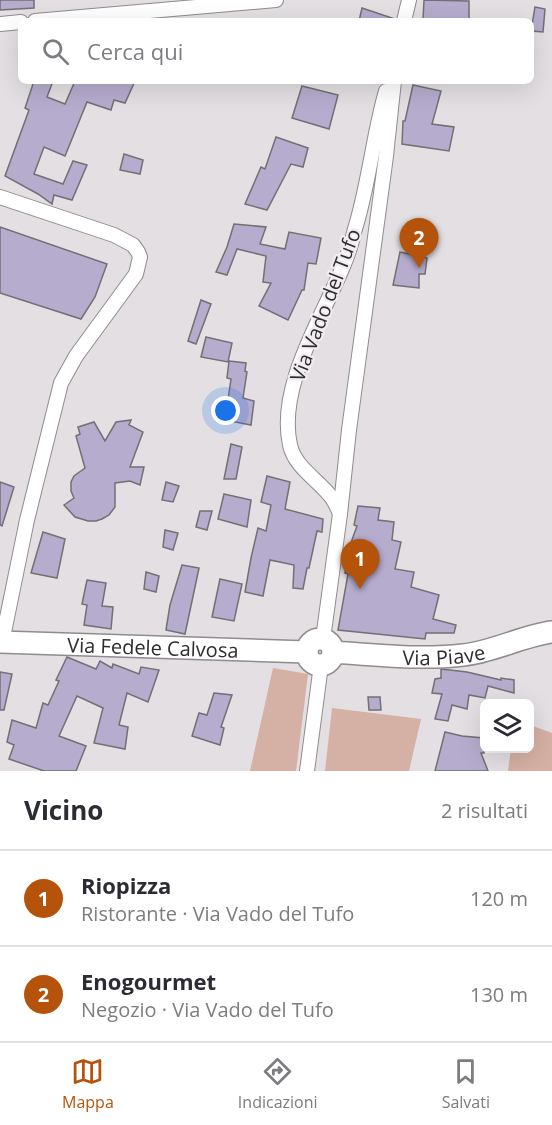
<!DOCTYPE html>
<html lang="it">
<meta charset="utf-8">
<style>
body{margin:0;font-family:"Open Sans",sans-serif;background:#f7f7f7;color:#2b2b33}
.controls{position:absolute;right:18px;bottom:18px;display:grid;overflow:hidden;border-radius:9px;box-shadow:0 6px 24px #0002}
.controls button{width:54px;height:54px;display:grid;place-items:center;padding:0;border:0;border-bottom:2px solid #e1e1e2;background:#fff;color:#2b2b33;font:30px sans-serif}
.you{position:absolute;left:226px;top:411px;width:21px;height:21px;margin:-15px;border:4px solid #fff;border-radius:50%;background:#1a73e8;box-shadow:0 0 0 9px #1a73e833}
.badge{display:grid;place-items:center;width:39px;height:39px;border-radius:50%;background:#b45309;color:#fff;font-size:20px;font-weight:700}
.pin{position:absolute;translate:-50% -50px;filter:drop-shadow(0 2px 3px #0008)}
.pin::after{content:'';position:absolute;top:32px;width:21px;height:18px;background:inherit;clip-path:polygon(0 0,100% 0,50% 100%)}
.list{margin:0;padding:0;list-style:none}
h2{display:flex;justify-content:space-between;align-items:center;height:78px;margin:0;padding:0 24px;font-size:26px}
h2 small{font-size:20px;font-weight:400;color:#7c7c81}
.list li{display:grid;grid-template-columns:39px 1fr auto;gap:18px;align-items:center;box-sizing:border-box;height:96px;padding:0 24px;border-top:2px solid #e1e1e2}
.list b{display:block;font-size:22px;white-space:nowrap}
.list p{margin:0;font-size:20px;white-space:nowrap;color:#7c7c81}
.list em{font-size:20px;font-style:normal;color:#7c7c81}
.icon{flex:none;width:33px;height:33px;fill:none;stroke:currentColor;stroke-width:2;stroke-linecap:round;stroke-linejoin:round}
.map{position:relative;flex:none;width:552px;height:771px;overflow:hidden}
.search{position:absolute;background:#fff;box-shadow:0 6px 24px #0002;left:18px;right:18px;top:18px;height:66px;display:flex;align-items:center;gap:15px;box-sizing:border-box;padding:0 21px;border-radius:9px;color:#7c7c81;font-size:22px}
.sheet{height:270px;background:#fff}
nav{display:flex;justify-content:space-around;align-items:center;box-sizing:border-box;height:84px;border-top:2px solid #e1e1e2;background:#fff;font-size:16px;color:#7c7c81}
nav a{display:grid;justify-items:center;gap:3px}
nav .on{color:#b45309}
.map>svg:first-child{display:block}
.green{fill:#d5b0a4}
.building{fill:#b6acce;stroke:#717074;stroke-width:1.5}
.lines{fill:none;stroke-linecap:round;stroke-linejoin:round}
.minor-casing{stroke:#8f8b8e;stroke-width:16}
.primary-casing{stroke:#8f8b8e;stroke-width:24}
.minor{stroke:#fff;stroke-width:14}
.primary{stroke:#fff;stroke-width:21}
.labels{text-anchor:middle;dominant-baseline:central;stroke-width:4.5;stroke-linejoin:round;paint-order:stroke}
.street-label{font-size:20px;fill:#2e2c2e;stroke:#f1ecf0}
</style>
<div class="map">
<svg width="552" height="771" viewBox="0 0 552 771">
<rect width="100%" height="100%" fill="#e3dfe3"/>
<g class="green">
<polygon points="273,668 308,674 296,771 250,771"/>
<polygon points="332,708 421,719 409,771 325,771"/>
<polygon points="530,725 552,733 552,771 508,771 511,749 530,748"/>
</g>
<g class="building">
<polygon points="0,0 34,0 34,8 0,10"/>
<polygon points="424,0 469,1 469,21 423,19"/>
<polygon points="535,7 545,9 543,32 531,31"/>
<polygon points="362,8 395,19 395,21 359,21"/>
<polygon points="34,81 53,81 47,97 65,104 75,81 135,81 125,103 114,100 111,110 87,102 65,156 44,147 34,174 63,184 73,161 87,165 72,200 54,195 52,204 38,194 5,176 29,110 25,108"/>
<polygon points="413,85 441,91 432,124 454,127 449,151 402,144 403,121 405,121"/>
<polygon points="302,86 338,95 329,129 292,118"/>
<polygon points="276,137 308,148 303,167 291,164 267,210 245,204 261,167 265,169"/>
<polygon points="124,154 143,160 140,174 120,170"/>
<polygon points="234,224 266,227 260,244 285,249 289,232 321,238 316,264 308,263 304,290 302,290 288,320 259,306 271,283 263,282 266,256 237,249 227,275 216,272 227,247"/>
<polygon points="0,227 107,264 95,297 81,319 0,293"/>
<polygon points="400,252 427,258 425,274 419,274 419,288 393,285"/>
<polygon points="201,300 211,304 196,344 188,341"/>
<polygon points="206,337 232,343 228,362 201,357"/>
<polygon points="229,361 246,363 245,371 247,372 243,398 254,401 251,425 225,420 231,379 227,378"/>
<polygon points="131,420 129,425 143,432 130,467 144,467 140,485 130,481 115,483 115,507 109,515 102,519 96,521 88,521 75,517 64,505 74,498 71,491 71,482 74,476 85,468 76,436 80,434 78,427 94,422 105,441 116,422"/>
<polygon points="231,444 242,447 236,479 224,479"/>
<polygon points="267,476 290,482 285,509 323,519 322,532 317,531 309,568 307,568 303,589 293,588 294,565 270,560 263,596 245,592 251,558 258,528 266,531 271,505 261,502"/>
<polygon points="0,482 14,487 2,526 0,525"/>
<polygon points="166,482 179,486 173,502 162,500"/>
<polygon points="224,494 251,500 247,527 218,519"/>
<polygon points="358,506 380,508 378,520 394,522 392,540 401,542 395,569 414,572 411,587 439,595 433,619 456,625 454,633 426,633 425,639 338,630 348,574 345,573 348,551 357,526 354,525"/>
<polygon points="200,511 212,511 207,530 196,527"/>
<polygon points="165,530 178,533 173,550 163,547"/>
<polygon points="43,532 65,539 57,578 31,573"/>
<polygon points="182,565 199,568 185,634 166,630 170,605"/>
<polygon points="146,572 159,576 156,592 144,589"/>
<polygon points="220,579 242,584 234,621 212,617"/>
<polygon points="87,580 106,583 102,606 113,607 111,629 84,625 87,605 82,604"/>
<polygon points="67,657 96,669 100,661 112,668 113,664 139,674 141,667 159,670 148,702 127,693 119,725 128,727 125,749 94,743 103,708 77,696 59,736 86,746 76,771 44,771 9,759 14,745 7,742 12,720 36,728 43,703 48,705 59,681 56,680"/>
<polygon points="441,669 467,672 501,680 501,678 514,680 514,693 488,686 485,698 469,695 467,709 452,705 448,721 435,719 442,694 432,693 435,679 441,678"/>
<polygon points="0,672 12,674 4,710 0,710"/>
<polygon points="214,693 232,695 221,727 224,728 220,745 192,736 199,713 207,715"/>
<polygon points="368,697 380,697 381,710 369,710"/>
<polygon points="445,732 462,736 484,738 484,753 481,753 488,771 435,771"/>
</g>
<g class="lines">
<defs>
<g id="minor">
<polyline points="35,21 276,0"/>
<polyline points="404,21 409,0"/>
<polyline points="0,24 21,22"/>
<polyline points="0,197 114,235 133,245 138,252 140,257 136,274 76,356 61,383 27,520 2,642"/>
<path d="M340,514c-2,-6 -5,-11 -8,-16 -13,-18 -37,-30 -42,-53 -13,-59 33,-128 54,-181 5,-11 8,-23 11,-35 14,-45 18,-93 31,-138"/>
<polyline points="323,639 340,514 349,430 386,156 394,81"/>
<polyline points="307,771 321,665"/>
</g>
<g id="primary">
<circle cx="320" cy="652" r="13"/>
<path id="s1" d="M0,642l307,10"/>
<path id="s2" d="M333,652c43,3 87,8 130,3 30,-3 59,-19 89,-23"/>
</g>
</defs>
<use href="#minor" class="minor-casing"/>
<use href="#primary" class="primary-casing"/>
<use href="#minor" class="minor"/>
<use href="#primary" class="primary"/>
</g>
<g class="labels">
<g class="street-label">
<text transform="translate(325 305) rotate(-69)">Via Vado del Tufo</text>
<text stroke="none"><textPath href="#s1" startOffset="153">Via Fedele Calvosa</textPath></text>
<text stroke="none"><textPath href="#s2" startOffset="111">Via Piave</textPath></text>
</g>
</g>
</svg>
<div class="controls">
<button><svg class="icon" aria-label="layers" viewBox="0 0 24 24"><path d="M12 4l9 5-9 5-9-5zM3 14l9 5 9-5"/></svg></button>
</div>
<div class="you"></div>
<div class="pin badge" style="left:360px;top:589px">1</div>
<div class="pin badge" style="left:419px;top:268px">2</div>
<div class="search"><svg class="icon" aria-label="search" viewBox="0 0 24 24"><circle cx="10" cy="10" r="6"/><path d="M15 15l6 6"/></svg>Cerca qui</div>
</div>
<section class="sheet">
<h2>Vicino<small>2 risultati</small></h2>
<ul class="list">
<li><span class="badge">1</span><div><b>Riopizza</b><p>Ristorante · Via Vado del Tufo</p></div><em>120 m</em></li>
<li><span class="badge">2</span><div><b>Enogourmet</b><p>Negozio · Via Vado del Tufo</p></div><em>130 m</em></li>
</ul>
</section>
<nav>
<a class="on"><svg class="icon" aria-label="map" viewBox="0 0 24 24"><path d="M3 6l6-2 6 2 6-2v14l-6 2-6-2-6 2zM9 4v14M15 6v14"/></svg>Mappa</a>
<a><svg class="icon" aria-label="directions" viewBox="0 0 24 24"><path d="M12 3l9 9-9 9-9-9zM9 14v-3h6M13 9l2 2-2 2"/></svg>Indicazioni</a>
<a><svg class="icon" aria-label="saved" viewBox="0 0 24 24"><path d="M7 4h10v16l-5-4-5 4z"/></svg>Salvati</a>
</nav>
